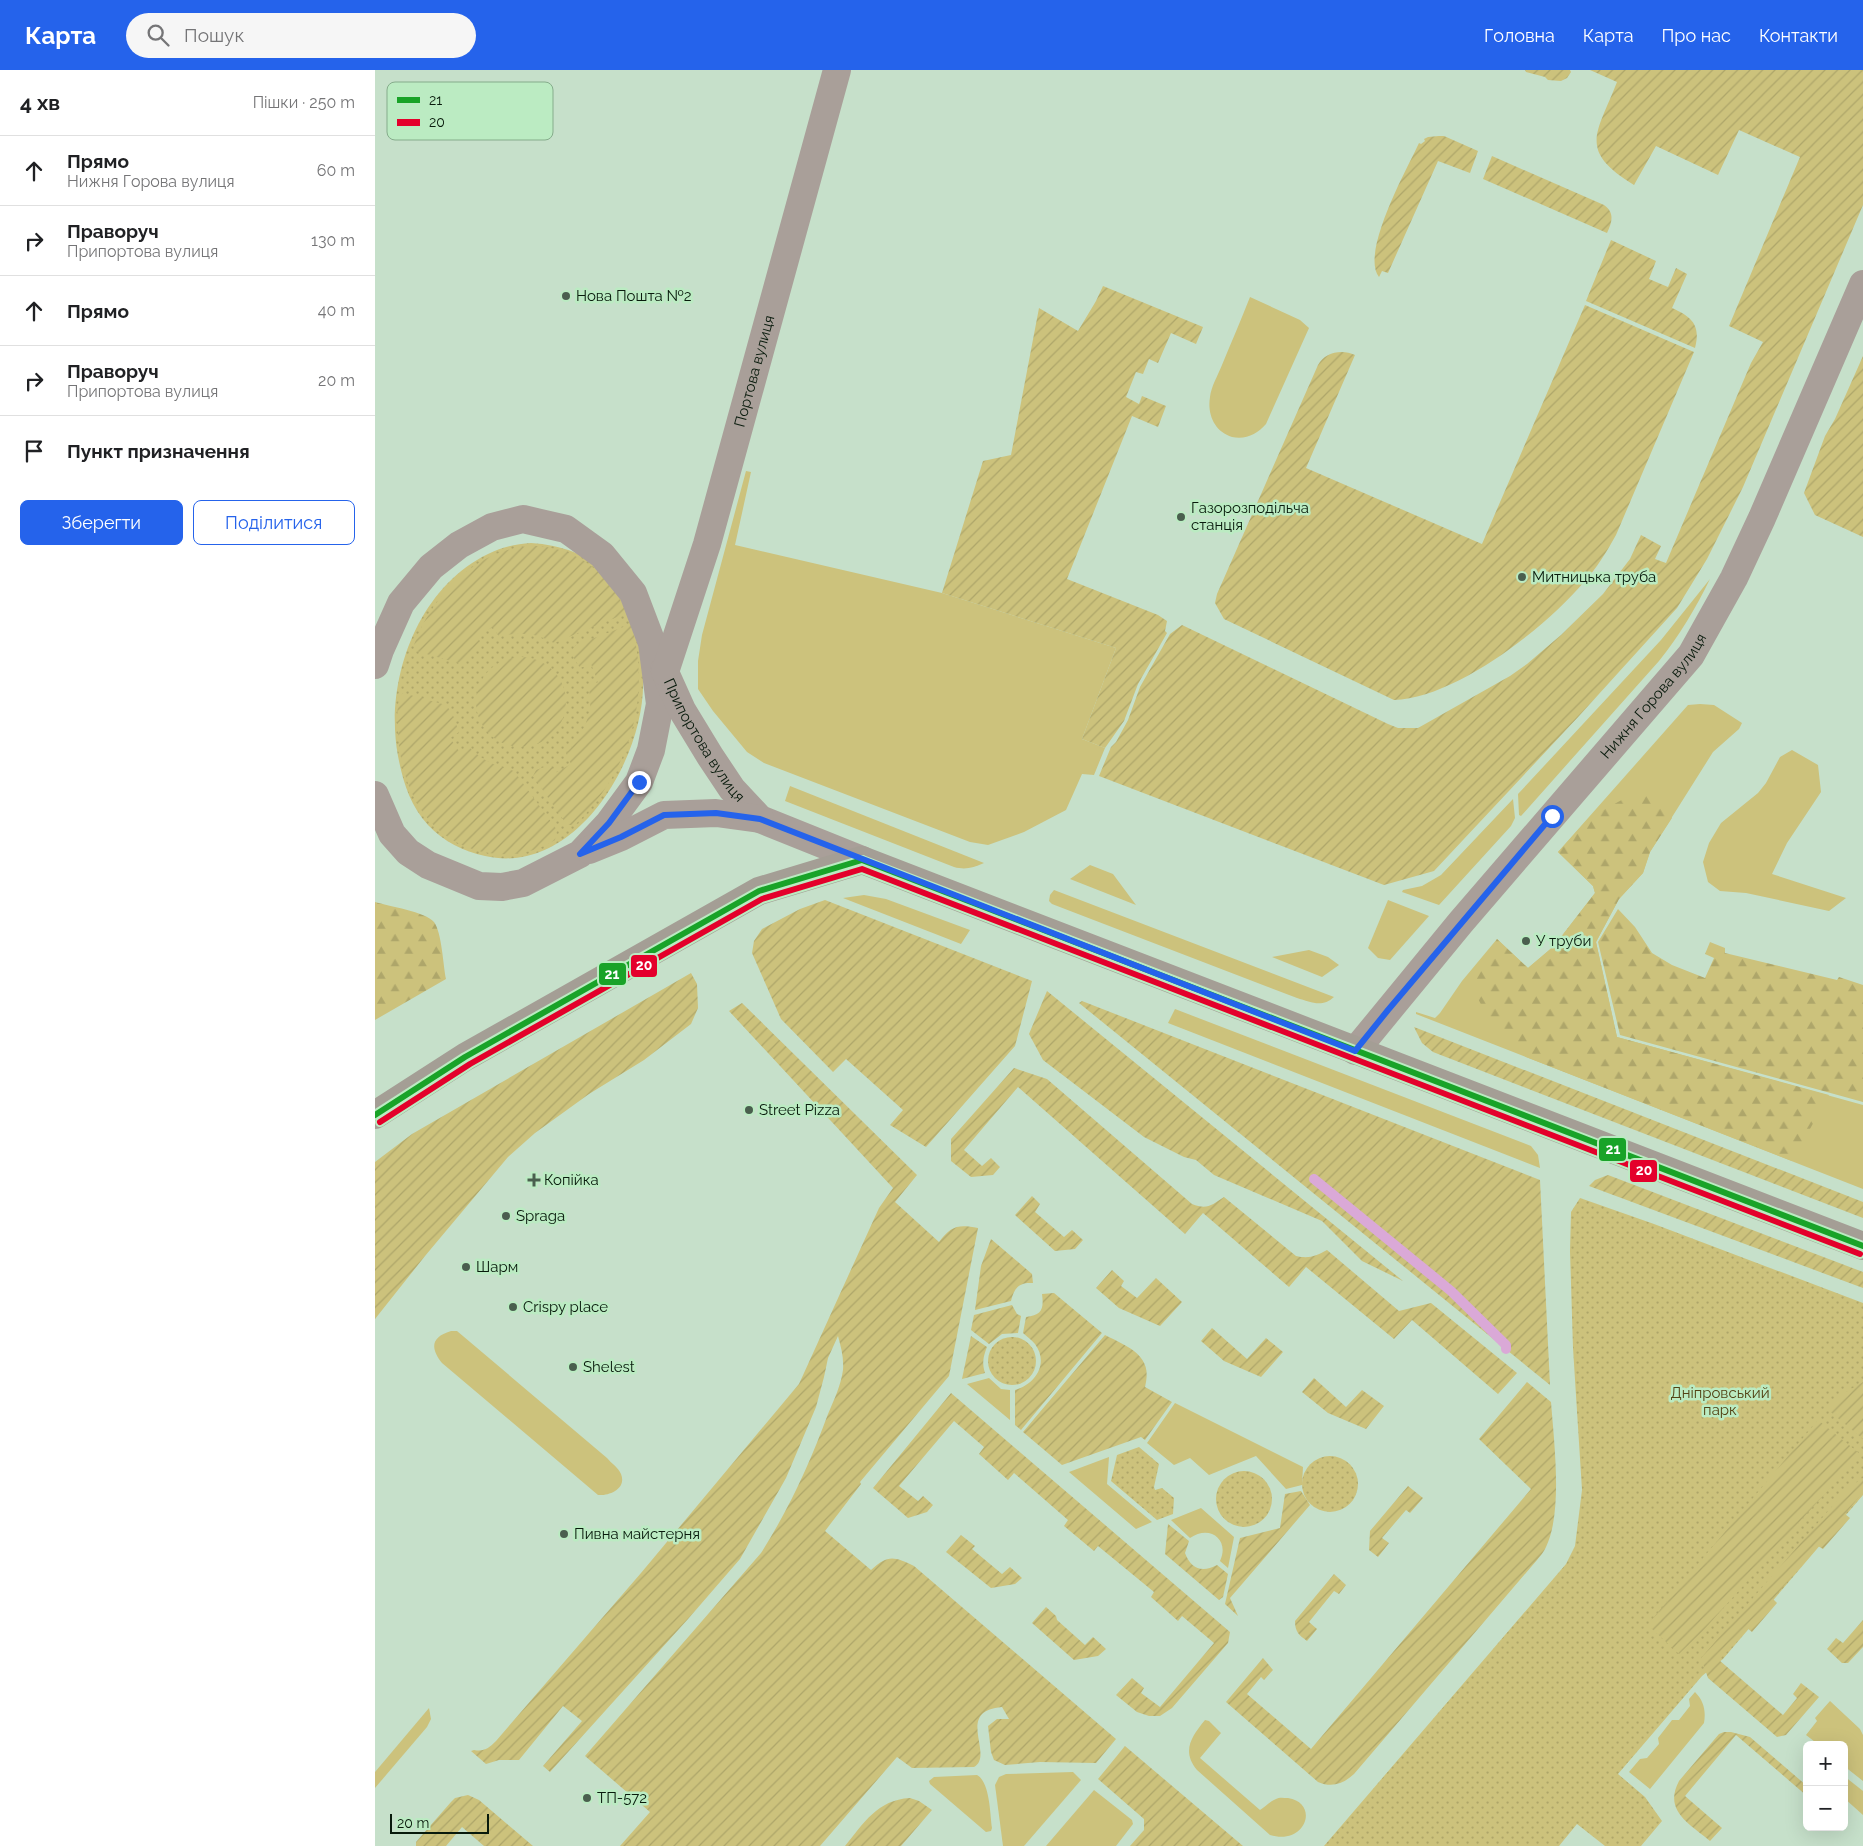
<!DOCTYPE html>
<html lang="uk">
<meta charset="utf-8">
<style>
body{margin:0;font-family:Raleway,sans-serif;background:#f6f6f6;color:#202124}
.controls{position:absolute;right:15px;bottom:15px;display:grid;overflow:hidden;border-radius:8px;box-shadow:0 5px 20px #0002}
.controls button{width:45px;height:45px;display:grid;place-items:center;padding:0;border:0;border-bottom:1px solid #e0e0e0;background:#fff;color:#202124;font:25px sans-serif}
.scale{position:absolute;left:15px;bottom:12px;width:99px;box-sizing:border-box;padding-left:5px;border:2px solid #081a0c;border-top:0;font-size:14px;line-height:18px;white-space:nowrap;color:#081a0c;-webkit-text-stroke:4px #bbebc2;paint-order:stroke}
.stop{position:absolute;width:15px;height:15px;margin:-11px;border:4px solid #2563eb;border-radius:50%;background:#fff}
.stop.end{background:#2563eb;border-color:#fff;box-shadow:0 1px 5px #0008}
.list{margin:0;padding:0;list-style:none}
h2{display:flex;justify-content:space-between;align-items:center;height:65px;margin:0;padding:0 20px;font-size:21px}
h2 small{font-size:16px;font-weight:400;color:#757577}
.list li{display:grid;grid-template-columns:32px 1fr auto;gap:15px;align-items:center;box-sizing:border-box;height:70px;padding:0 20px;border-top:1px solid #e0e0e0}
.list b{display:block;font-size:19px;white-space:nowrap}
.list p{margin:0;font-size:16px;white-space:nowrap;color:#757577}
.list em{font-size:16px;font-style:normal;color:#757577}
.actions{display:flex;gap:10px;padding:15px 20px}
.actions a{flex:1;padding:11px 0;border:1px solid #2563eb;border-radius:8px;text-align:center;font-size:18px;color:#2563eb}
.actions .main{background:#2563eb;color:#fff}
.icon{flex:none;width:28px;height:28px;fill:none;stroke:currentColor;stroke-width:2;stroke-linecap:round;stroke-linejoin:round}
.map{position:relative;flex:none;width:1488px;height:1776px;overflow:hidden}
header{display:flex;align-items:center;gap:30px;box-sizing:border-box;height:70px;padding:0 25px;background:#2563eb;color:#fff}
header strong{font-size:24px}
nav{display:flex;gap:28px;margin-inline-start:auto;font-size:18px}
.search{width:350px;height:45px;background:#f6f6f6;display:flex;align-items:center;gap:12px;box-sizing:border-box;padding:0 18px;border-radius:28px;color:#757577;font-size:19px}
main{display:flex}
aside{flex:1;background:#fff}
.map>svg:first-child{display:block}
.grass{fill:#ccc27c}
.forest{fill:url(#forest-firs)}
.park{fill:url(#park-dots)}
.garden{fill:url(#garden-furrows)}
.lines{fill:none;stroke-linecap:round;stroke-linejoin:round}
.stream{stroke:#daa9d7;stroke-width:10}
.minor{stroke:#a99f99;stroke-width:28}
.tertiary{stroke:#a99f99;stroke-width:28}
.secondary{stroke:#a49e95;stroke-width:28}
.bus-1-casing{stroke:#bbebc2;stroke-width:10}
.bus-2-casing{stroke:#bbebc2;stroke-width:10}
.bus-1{stroke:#19a328;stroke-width:6}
.bus-2{stroke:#e4002b;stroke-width:6}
.route{stroke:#2563eb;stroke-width:6}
.poi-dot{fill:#4a5f4e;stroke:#bbebc2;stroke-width:2}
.labels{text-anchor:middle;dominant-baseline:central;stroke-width:5;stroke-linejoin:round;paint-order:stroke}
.poi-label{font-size:15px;fill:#081a0c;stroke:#bbebc2;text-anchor:start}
.street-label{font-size:15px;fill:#081a0c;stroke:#bbebc2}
.park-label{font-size:15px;fill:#534214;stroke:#bbebc2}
.key{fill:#bbebc2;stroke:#85ac8b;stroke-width:1}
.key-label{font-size:14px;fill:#081a0c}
.line-badge{stroke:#bbebc2;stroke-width:2}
.badge-label{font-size:14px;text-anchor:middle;font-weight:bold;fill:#fff}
</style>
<header>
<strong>Карта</strong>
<div class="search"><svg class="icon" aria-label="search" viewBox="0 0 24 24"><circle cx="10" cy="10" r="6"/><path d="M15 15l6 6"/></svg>Пошук</div>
<nav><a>Головна</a><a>Карта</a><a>Про нас</a><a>Контакти</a></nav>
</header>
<main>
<aside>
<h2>4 хв<small>Пішки · 250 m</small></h2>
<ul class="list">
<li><svg class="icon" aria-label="ahead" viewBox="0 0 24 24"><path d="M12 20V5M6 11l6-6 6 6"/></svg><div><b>Прямо</b><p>Нижня Горова вулиця</p></div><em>60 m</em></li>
<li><svg class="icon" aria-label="right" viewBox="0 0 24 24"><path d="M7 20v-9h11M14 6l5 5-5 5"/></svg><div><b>Праворуч</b><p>Припортова вулиця</p></div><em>130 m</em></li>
<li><svg class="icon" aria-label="ahead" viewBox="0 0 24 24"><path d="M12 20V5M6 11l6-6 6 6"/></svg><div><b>Прямо</b></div><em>40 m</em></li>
<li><svg class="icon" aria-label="right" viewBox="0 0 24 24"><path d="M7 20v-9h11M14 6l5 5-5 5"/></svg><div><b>Праворуч</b><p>Припортова вулиця</p></div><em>20 m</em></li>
<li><svg class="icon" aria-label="arrive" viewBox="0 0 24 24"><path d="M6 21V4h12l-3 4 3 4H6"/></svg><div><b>Пункт призначення</b></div></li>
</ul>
<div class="actions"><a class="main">Зберегти</a><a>Поділитися</a></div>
</aside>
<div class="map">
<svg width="1488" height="1776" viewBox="0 0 1488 1776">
<defs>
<pattern id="forest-firs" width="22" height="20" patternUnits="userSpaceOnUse" patternTransform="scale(1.25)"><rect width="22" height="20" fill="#ccc27c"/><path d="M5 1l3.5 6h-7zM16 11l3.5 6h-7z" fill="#aea66a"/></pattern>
<pattern id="park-dots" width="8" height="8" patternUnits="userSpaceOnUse" patternTransform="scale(1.25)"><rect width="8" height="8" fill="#ccc27c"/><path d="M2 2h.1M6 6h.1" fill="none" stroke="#aea66a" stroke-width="1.8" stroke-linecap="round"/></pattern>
<pattern id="garden-furrows" width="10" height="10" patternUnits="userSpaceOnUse" patternTransform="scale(1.25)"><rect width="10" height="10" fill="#ccc27c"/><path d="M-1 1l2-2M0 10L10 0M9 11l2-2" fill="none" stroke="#aea66a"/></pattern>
</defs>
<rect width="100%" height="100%" fill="#c6e0ca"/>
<g class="grass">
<path d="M875,227l50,23 9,8 -43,96c-9,10 -20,16 -34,13 -17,-5 -25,-22 -22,-40 1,-10 8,-22 12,-32 9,-22 19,-45 28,-68z"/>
<polygon points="371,401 376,402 360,475 567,523 741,578 707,669 730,678 719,705 707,704 691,740 649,762 613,775 595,772 389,693 372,682 338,641 323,619 323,591 327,565"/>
<path d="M1335,509c-14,29 -31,57 -51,82l-138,155 -2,-1 -1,-21 143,-154z"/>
<polygon points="1325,634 1339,635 1367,653 1364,659 1338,682 1275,782 1268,803 1244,829 1221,872 1242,967 1488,1035 1488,1119 1041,944 1041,942 1060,948 1065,943 1087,911 1122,869 1153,898 1179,876 1220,823 1218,816 1183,782 1313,635"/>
<polygon points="1417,680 1443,695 1446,722 1412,773 1397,804 1471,828 1454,841 1371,823 1345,821 1333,812 1328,792 1334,773 1346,753 1383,723 1391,713 1405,687"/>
<path d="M415,716l194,77c-11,5 -19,7 -30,4l-169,-66z"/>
<polygon points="1138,729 1140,748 1136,756 1064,835 1027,822 1028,820 1047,816 1066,805"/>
<polygon points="715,795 738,804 761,835 695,809"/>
<path d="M679,820l280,107c-12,11 -23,5 -37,1l-245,-94 -3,-3 1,-6z"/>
<polygon points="489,825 511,829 595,860 586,874 468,828"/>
<polygon points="1013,830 1054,846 1015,890 1003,888 993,878"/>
<polygon points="934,880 953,887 964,895 947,907 897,887"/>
<polygon points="800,939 1156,1076 1163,1085 1165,1098 793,953"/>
<path d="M76,1261h6l150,127c4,5 11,9 14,16 6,15 -12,22 -23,21l-156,-132c-12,-15 -11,-26 9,-32z"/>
<polygon points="614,1308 626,1319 635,1320 635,1350 592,1314"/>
<polygon points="800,1333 928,1397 927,1415 911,1419 881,1386 834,1405 815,1388 799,1395 772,1373"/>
<polygon points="734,1387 732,1414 777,1452 761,1459 694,1402"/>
<path d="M826,1438l33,29 -6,31 -8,-7c10,-21 -10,-37 -30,-23l-19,-18z"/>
<path d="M1320,1622c9,9 11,19 9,31l-54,66 -21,-17 11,-13 7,-1 12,-14 -1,-6 14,-18h7l11,-14 -1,-7z"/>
<polygon points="1455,1631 1485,1659 1488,1665 1488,1711 1469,1696 1469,1675 1444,1675 1431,1665 1442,1651 1440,1648"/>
<polygon points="54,1638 56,1649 52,1657 0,1718 0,1702"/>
<path d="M830,1650l4,1 12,12 -21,25 60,52c5,-3 10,-9 16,-11 3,-2 8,-1 12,-1 32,5 18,48 -18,37l-73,-65c-16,-19 -5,-34 8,-50z"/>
<polygon points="698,1702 706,1710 649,1776 628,1776 620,1715 624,1707 631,1704"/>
<path d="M602,1705c13,7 13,39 15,53l-1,3 -5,1 -56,-48 -1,-3 5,-4z"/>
<polygon points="1469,1706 1488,1721 1488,1745 1469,1728"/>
<polygon points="719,1720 757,1750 758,1754 741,1776 671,1776"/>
</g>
<g class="forest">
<polygon points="1274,721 1287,726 1297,748 1275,782 1268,803 1244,829 1221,872 1242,967 1454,1025 1417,1091 1151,987 1126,968 1113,948 1097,917 1122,869 1153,898 1179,876 1220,823 1218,816 1183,782 1214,748 1252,727"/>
<path d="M0,832c13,4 51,10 59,20 8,11 9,43 12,57l-71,41z"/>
<polygon points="1243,839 1260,857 1277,883 1297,895 1330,908 1339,888 1330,884 1335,872 1350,878 1350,883 1462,910 1464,907 1488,915 1488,1032 1245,965 1223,872"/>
</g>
<g class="park">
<path d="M156,473c30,2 59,11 79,35 6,7 10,19 14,28 4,9 10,19 13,28 4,11 6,33 6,45 3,77 -66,198 -158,177 -22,-5 -41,-14 -57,-31 -18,-20 -25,-43 -30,-69 -14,-74 19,-168 90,-202 14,-7 28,-10 43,-11z"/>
<polygon points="1205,1128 1279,1154 1488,1233 1488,1425 1348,1589 1327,1606 1243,1704 1270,1727 1287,1751 1266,1776 1230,1776 1202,1754 1184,1776 949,1776 1191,1494 1200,1476 1207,1420 1198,1278 1195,1181 1196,1142"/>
<circle cx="637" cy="1291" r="24"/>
<polygon points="764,1377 784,1394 779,1417 780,1420 787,1418 799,1428 798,1444 782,1450 736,1411 742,1385"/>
<circle cx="955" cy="1414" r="28"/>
<circle cx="869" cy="1429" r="28"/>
</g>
<g class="garden">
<polygon points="1150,0 1195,0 1196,2 1192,8 1186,11 1173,10 1170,7 1151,2"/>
<path d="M1215,0h273v135l-120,282 -36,72 -30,49 -98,108 -145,155 -50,14 -285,-109 12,-29 5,-5 12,-22 12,-33 30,-53 12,-9 206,99 10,4h20l92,-52 17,-12 34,-29 42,-41 27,-35 11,-24 20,11 -6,13 11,4 85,-200 12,-21 -34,-16 71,-169 -61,-27 -21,45 -62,-29 -22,39c-57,-35 -37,-51 -17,-103z"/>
<path d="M1064,66h5l34,15 -8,22 -32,-12 -50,112 -6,-2 -3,6c-19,-24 28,-108 40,-134l2,1 4,-3 -1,-2 4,-2z"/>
<path d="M1117,86l112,49c11,8 8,17 3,28l-124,-54z"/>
<path d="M1236,170l45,21 -7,18 19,8 8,-19 11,6 -15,34c20,9 29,17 23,40l-109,-47z"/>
<polygon points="728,216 828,257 821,274 796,263 783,293 774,289 768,304 761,302 751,327 764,334 767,326 791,336 783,357 757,346 692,509 783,545 792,551 790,561 792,563 763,614 749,651 730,678 707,669 741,578 567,523 608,391 636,385 664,238 703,261 721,231"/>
<path d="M1210,235l109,47 -78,183c-9,16 -19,33 -32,47 -39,46 -128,116 -190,118l-170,-81 -9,-16 2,-9 101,-229c7,-13 24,-16 37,-10l-49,113 176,76z"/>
<polygon points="1488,286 1488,467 1440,445 1429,423 1450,366 1460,349"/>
<path d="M162,476c43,3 73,29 90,67l-73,30c-17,-10 -35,-12 -55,-6l-6,-10 -16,9 5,9 -15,14 -9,4 -42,-12 -2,-6c18,-51 67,-100 123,-99z"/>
<path d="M256,554c21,72 -1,146 -54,199l-3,2h-7l-34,-49 3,-6 14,-5 5,8 16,-9 -5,-11c16,-16 30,-43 22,-66l10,-5 -7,-18 -11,4 -8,-13v-5l4,-5z"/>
<circle cx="146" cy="632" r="45"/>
<path d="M28,623l43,12 6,8 7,19 -9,6 11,16 9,-6c13,13 26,18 44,23l43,59 -2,10c-19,12 -43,17 -66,13 -62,-10 -89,-65 -91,-123 0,-12 -3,-27 5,-37z"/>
<polygon points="450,830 657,911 640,976 551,1077 515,1055 528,1040 471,989 458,1002 406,949 377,883 379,871 387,859 425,839"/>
<polygon points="316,903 322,914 323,938 316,954 269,990 214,1024 160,1063 133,1087 50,1186 0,1249 0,1092 37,1064"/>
<polygon points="672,921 1028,1211 987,1191 947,1151 839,1105 821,1090 809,1087 769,1067 668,990 654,964"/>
<polygon points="707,931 1165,1110 1175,1315 704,933"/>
<path d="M367,933l175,172 -22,27 44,40c12,-16 19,-18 39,-14l-29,148 -89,106 1,2 -36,47 46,39c17,-15 22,-14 43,-4l202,173 -20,24 -56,-1 -35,3 -11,-5 -3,-8 -3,-26 9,-7h12l-7,-12c-48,4 -7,48 -28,60l-62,1 -15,-11 -77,89h-200l30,-34 -65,-56 176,-203c28,-44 49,-90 67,-139 6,-14 13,-29 15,-44 1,-12 -2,-23 -5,-34l-10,22 -4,19 -8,30 -30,71 -46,81 -52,60 -138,153 -7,-6 39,-45 -19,-15 -44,54h-20l-13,4 -15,-13 3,-1c10,2 15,-2 22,-9l145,-168 158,-189 80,-176 14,-20 -164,-177z"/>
<polygon points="1039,957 1488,1132 1488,1148 1058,982 1047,973"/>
<path d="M639,998l33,11 145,125c15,6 20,1 32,-7l72,59c13,3 20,0 31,-6l72,61 32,-8 86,70 -19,21 -86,-74 -18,19 -88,-72 -17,20 -86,-74 -18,21 -167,-147 -54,63 18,16 9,-8 9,9 -7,8 -22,2 -20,-16v-22z"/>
<polygon points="1233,1105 1488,1202 1488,1218 1214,1116 1220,1110"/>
<polygon points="657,1126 665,1134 660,1142 689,1167 697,1160 708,1170 700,1179 680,1181 640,1145"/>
<path d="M616,1169l41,35 1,9c-14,-1 -19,5 -22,18l-36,9 6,-44z"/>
<polygon points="737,1200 749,1211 746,1216 762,1228 781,1208 807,1232 785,1256 744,1238 721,1218"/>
<path d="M679,1223l48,40 -81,97 -6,-5v-35c21,-6 34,-27 20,-46 -3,-4 -8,-7 -12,-11l3,-16c16,-2 18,-8 16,-23z"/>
<polygon points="637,1235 642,1244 646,1246 643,1263 627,1264 614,1274 596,1260 599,1245"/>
<polygon points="837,1258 872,1289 891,1268 908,1282 886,1307 849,1291 826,1271"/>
<path d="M730,1265c23,12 49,20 40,52l27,15 -27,38 -4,-3 -79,28 -39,-33z"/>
<path d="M596,1266l16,11c-4,10 -5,16 -2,26l-23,6z"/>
<polygon points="939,1308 971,1337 987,1320 1009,1336 991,1359 953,1343 927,1322"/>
<path d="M1152,1312l24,20c3,40 12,110 -5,145 -2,5 -6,9 -9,13l-183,214c-11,10 -22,14 -36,8l-92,-80 37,-44 10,12 -9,10 -3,-3 -14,17 64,55 220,-260 -52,-50z"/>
<polygon points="1488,1312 1488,1369 1452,1339 1466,1325"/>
<polygon points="576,1323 855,1562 853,1573 797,1638 785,1646 774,1646 762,1642 741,1625 757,1608 769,1618 766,1623 785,1637 839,1573 807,1546 803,1551 776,1527 779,1522 723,1476 719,1481 689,1456 693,1450 639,1403 633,1410 604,1384 609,1377 579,1351 524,1416 543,1431 548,1426 558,1435 552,1442 533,1448 498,1418"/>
<polygon points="1443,1350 1485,1384 1327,1562 1304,1584 1276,1558 1274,1553"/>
<polygon points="1488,1408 1488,1422 1470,1444 1475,1448 1448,1479 1443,1476 1398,1529 1402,1533 1377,1562 1372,1558 1344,1590 1408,1645 1422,1628 1418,1624 1426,1613 1444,1627 1411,1665 1402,1667 1333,1608 1326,1588 1473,1418"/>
<polygon points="1033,1416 1048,1428 1035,1443 1031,1440 1007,1468 1014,1473 1003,1487 994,1480 995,1461"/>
<polygon points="926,1421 935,1435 855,1528 863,1546 850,1534 865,1468 905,1458 910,1424"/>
<path d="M793,1454l21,17 -4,12c6,16 17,20 32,12l11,9 -5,23 -4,3 -54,-46z"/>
<polygon points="586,1465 600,1476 597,1479 627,1504 635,1497 647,1508 640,1514 616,1518 571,1482"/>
<path d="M959,1504l12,11 -7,9 -5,-3 -25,31 8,7 -10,12c-8,-6 -12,-9 -12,-20z"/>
<polygon points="671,1537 681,1546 682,1550 710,1575 718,1567 731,1579 723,1586 699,1590 657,1553"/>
<polygon points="1488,1550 1488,1577 1473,1593 1467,1593 1452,1579 1461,1568 1468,1573"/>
<path d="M1349,1662h7l19,5 57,49v10l-71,-61 -51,61 37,32 -12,13c-20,-17 -47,-30 -31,-60l40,-47z"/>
<polygon points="750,1676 868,1776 755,1776 769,1760 769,1749 723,1709"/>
<polygon points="93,1725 104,1730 158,1776 109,1776 87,1757 71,1776 41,1776 41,1772 76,1732 80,1728"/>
<path d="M535,1728l9,3 13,9 -31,36h-56c19,-23 32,-46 65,-48z"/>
</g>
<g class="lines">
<polyline class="stream" points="939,1109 1076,1221 1131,1275 1131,1279"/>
<g class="minor">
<polyline points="0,595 5,580 26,533 56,497 84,475 117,457 148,449 191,459 227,485 258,523 277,573 285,634 276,680 264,712 234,753 205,784 148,813 127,817 104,816 53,795 33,782 17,764 0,725"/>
<path id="s1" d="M289,600l18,40 28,46 22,33 28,30 102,41"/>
<path id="s2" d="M290,602l42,-128 130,-474"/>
<polyline points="214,780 246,767 289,745 341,743 385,749"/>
</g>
<path class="tertiary" id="s3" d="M980,981l106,-129 230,-267 43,-77 28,-60 101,-234"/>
<polyline class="secondary" points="0,1045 90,987 384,821 487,790 1488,1176"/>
<defs>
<g id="bus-1">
<polyline points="487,790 1488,1176"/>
<polyline points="0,1045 90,987 384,821 487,790"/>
</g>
<polyline id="bus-2" points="5,1052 95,994 387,829 487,799 1485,1184"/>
</defs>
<use href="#bus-1" class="bus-1-casing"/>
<use href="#bus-2" class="bus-2-casing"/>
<use href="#bus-1" class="bus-1"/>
<use href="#bus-2" class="bus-2"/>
</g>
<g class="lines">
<polyline class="route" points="264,712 234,753 205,784 246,767 289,745 341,743 385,749 980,981 1013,940 1177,746"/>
</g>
<g class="poi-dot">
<circle cx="191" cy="226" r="5"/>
<circle cx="806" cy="447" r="5"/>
<circle cx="1147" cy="507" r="5"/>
<circle cx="1151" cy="871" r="5"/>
<circle cx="374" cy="1040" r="5"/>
<path d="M156.5 1102.5h5v5h5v5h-5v5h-5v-5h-5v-5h5z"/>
<circle cx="131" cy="1146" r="5"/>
<circle cx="91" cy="1197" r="5"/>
<circle cx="138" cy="1237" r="5"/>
<circle cx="198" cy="1297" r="5"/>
<circle cx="189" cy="1464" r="5"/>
<circle cx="212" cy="1728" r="5"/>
</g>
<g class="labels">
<g class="poi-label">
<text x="201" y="226">Нова Пошта №2</text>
<text x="816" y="438">Газорозподільча<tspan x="816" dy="17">станція</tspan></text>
<text x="1157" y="507">Митницька труба</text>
<text x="1161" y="871">У труби</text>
<text x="384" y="1040">Street Pizza</text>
<text x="169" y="1110">Копійка</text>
<text x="141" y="1146">Spraga</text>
<text x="101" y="1197">Шарм</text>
<text x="148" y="1237">Crispy place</text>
<text x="208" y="1297">Shelest</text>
<text x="199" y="1464">Пивна майстерня</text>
<text x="222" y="1728">ТП-572</text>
</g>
<g class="street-label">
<text stroke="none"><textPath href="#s2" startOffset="314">Портова вулиця</textPath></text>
<text stroke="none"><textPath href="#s3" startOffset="464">Нижня Горова вулиця</textPath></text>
<text stroke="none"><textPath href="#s1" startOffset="81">Припортова вулиця</textPath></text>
</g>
<g class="park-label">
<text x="1345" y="1323">Дніпровський<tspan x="1345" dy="17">парк</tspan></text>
</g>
</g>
<rect x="12" y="12" width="166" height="58" rx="8" class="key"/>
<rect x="22" y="27" width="23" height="6" fill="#19a328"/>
<rect x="22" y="49" width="23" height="7" fill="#e4002b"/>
<g class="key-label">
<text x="54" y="35">21</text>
<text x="54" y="57">20</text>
</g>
<g class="line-badge">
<rect x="255" y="884" width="28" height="24" rx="5" fill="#e4002b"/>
<rect x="223" y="892" width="29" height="24" rx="5" fill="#19a328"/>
<rect x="1223" y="1067" width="29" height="25" rx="5" fill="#19a328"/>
<rect x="1254" y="1089" width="29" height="24" rx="5" fill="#e4002b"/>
</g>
<g class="badge-label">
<text x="269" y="900">20</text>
<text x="237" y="909">21</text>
<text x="1238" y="1084">21</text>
<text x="1269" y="1105">20</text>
</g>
</svg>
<div class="controls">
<button>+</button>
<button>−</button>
</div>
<div class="scale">20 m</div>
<div class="stop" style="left:1177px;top:746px"></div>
<div class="stop end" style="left:264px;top:712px"></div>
</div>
</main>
